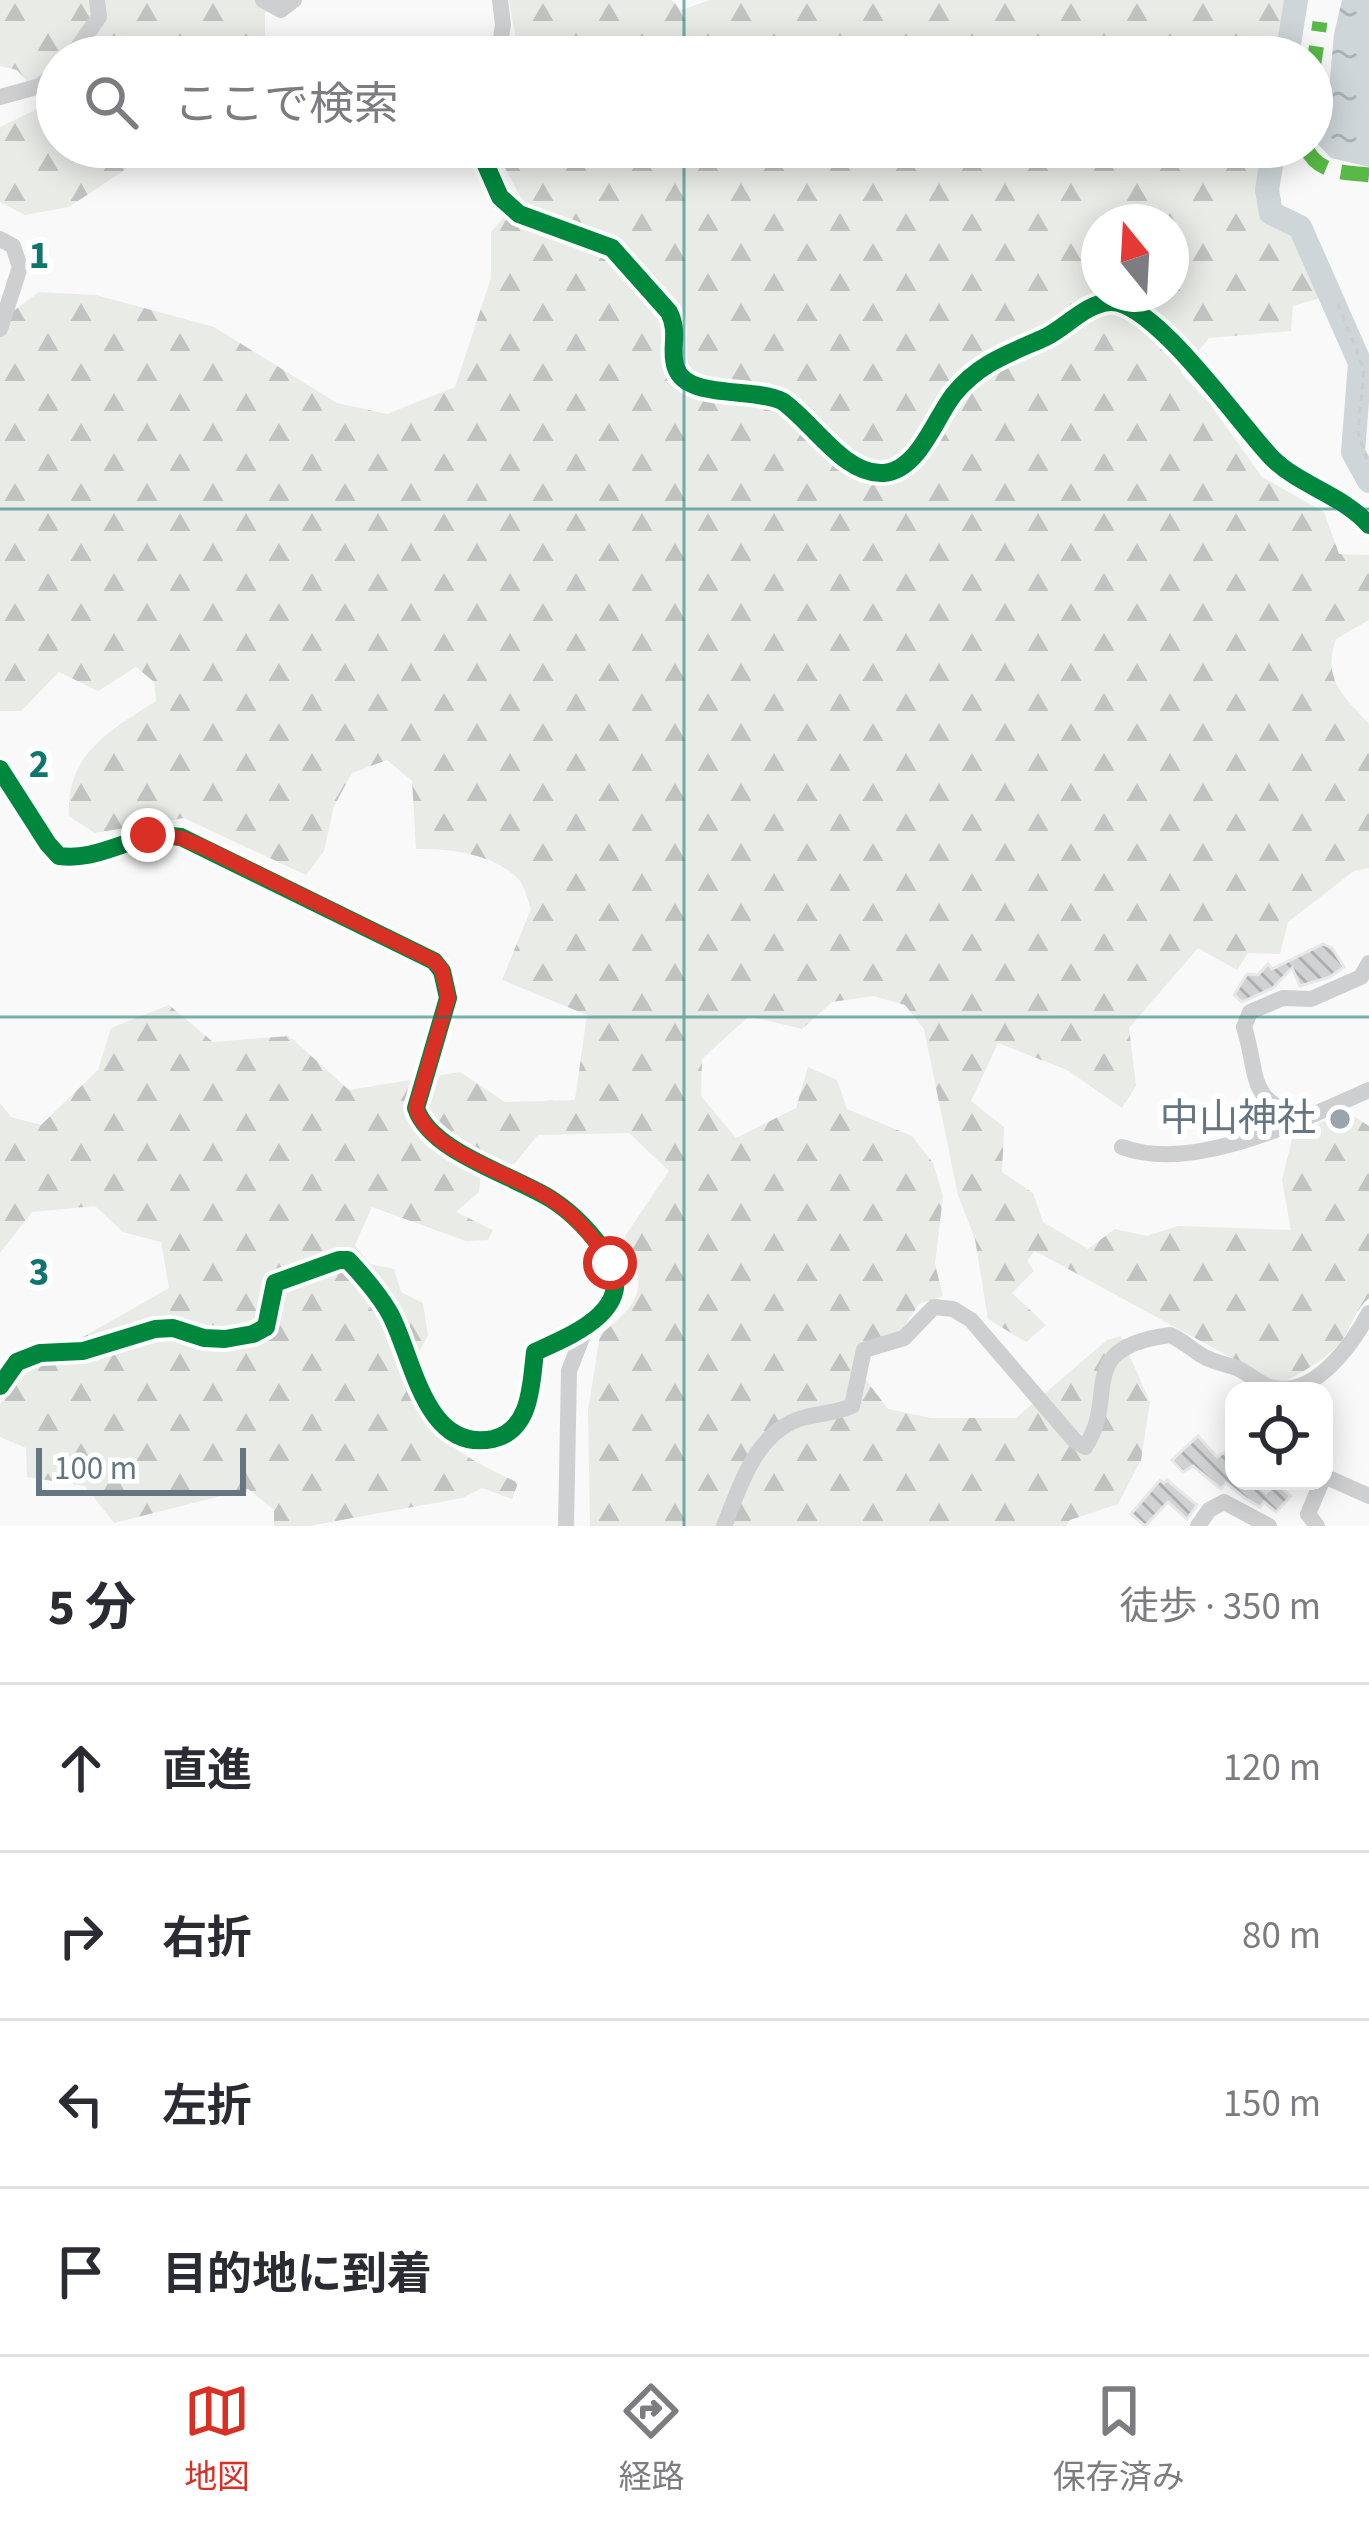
<!DOCTYPE html>
<html lang="ja">
<meta charset="utf-8">
<style>
body{margin:0;font-family:"Source Sans 3","Noto Sans JP",sans-serif;background:#f2f2f3;color:#2b2b33}
.controls{position:absolute;right:36px;bottom:36px;display:grid;overflow:hidden;border-radius:24px;box-shadow:0 6px 30px #0003}
.controls button{width:108px;height:108px;display:grid;place-items:center;padding:0;border:0;border-bottom:3px solid #e1e1e2;background:#fff;color:#2b2b33;font:60px sans-serif}
.compass{position:absolute;left:1081px;top:204px;width:108px;height:108px;border-radius:50%;background:#fff;box-shadow:0 6px 30px #0003;rotate:342deg}
.scale{position:absolute;left:36px;bottom:30px;width:210px;box-sizing:border-box;padding-left:12px;border:6px solid #657683;border-top:0;font-size:33px;line-height:42px;white-space:nowrap;color:#657683;-webkit-text-stroke:9px #fff;paint-order:stroke}
.stop{position:absolute;width:36px;height:36px;margin:-27px;border:9px solid #d93025;border-radius:50%;background:#fff}
.stop.end{background:#d93025;border-color:#fff;box-shadow:0 3px 12px #0008}
.list{margin:0;padding:0;list-style:none}
h2{display:flex;justify-content:space-between;align-items:center;height:156px;margin:0;padding:0 48px;font-size:51px}
h2 small{font-size:39px;font-weight:400;color:#7c7c81}
.list li{display:grid;grid-template-columns:78px 1fr auto;gap:36px;align-items:center;box-sizing:border-box;height:168px;padding:0 48px;border-top:3px solid #e1e1e2}
.list b{display:block;font-size:45px;white-space:nowrap}
.list em{font-size:39px;font-style:normal;color:#7c7c81}
.icon{flex:none;width:66px;height:66px;fill:none;stroke:currentColor;stroke-width:2;stroke-linecap:round;stroke-linejoin:round}
.map{position:relative;flex:none;width:1369px;height:1526px;overflow:hidden}
.search{position:absolute;background:#fff;box-shadow:0 6px 30px #0003;left:36px;right:36px;top:36px;height:132px;display:flex;align-items:center;gap:30px;box-sizing:border-box;padding:0 42px;border-radius:66px;color:#7c7c81;font-size:45px}
.sheet{height:828px;background:#fff}
nav{display:flex;justify-content:space-around;align-items:center;box-sizing:border-box;height:168px;border-top:3px solid #e1e1e2;background:#fff;font-size:33px;color:#7c7c81}
nav a{display:grid;justify-items:center;gap:6px}
nav .on{color:#d93025}
.map>svg:first-child{display:block}
.forest{fill:url(#forest-firs);fill-rule:evenodd}
.water{fill:url(#water-ripples)}
.lines{fill:none;stroke-linecap:round;stroke-linejoin:round}
.river{stroke:#ced6d9;stroke-width:24}
.building{fill:url(#building-back-hatch);stroke:#e8e8e8;stroke-width:3}
.path{stroke:#cbcccd;stroke-width:3;stroke-dasharray:6 6;stroke-linecap:butt}
.minor{stroke:#cecfd0;stroke-width:16}
.quiet{stroke:#58b947;stroke-width:15;stroke-dasharray:30 15;stroke-linecap:butt}
.cycleway-casing{stroke:#fff;stroke-width:26}
.cycleway{stroke:#00873e;stroke-width:18}
.route{stroke:#d93025;stroke-width:15}
.grid{fill:none;stroke:#0f766e;stroke-width:3;stroke-opacity:0.55}
.poi-dot{fill:#99a4ac;stroke:#fff;stroke-width:4.5}
.labels{text-anchor:middle;dominant-baseline:central;stroke-width:12;stroke-linejoin:round;paint-order:stroke}
.poi-label{font-size:39px;fill:#657683;stroke:#fff;text-anchor:end}
.grid-label{font-size:39px;text-anchor:middle;font-weight:bold;fill:#0f766e;stroke:#fff;stroke-width:12;stroke-linejoin:round;paint-order:stroke}
</style>
<div class="map">
<svg width="1369" height="1526" viewBox="0 0 1369 1526">
<defs>
<pattern id="forest-firs" width="22" height="20" patternUnits="userSpaceOnUse" patternTransform="scale(3)"><rect width="22" height="20" fill="#e8ebe6"/><path d="M5 1l3.5 6h-7zM16 11l3.5 6h-7z" fill="#c0c3c0"/></pattern>
<pattern id="water-ripples" width="26" height="14" patternUnits="userSpaceOnUse" patternTransform="scale(3)"><rect width="26" height="14" fill="#ced6d9"/><path d="M2 4q2-2 4 0t4 0M15 11q2-2 4 0t4 0" fill="none" stroke="#abb2b5"/></pattern>
<pattern id="building-back-hatch" width="6" height="6" patternUnits="userSpaceOnUse" patternTransform="scale(3)"><rect width="6" height="6" fill="#d0d2d3"/><path d="M-1 5l2 2M0 0l6 6M5-1l2 2" fill="none" stroke="#acafb1"/></pattern>
</defs>
<rect width="100%" height="100%" fill="#f9f9f9"/>
<g class="forest">
<polygon points="0,0 286,0 265,13 265,57 57,57 57,147 130,147 126,169 69,207 25,215 0,202 0,127 35,110 41,97 17,70 0,66"/>
<polygon points="509,0 672,0 681,10 710,0 1284,0 1276,57 514,57 517,46"/>
<path d="M494,147h769l-7,47 8,22 33,18 27,63 -31,9 -2,25 -82,7 -28,35 29,31 52,73 62,35 15,42 30,1v65l-33,19c-14,41 7,56 33,85v144l-15,3 -66,51 -8,32 -32,-1 -11,17 -39,-22 -69,80 7,57 -14,23 -55,-38 -69,-27 -27,58 33,26 -2,45 31,21 10,29 45,27 27,-20 32,7 31,-10 113,4 -9,-50 11,-45 53,-24 23,15v172c-13,11 -17,26 -26,41 -14,19 -42,34 -63,45l-245,-133 -8,9 7,11 -22,22 34,32 -20,17 -38,-23 -13,-80 -17,-44 -34,-166 -19,-24 -31,-9 -42,6 -30,27 -53,-13 -47,43 -1,37 35,42 60,-30 12,-41 29,13 10,29 65,27 21,27 10,33 -8,68 8,32 -24,8 -18,27 -42,13 7,36 22,29 43,9h85l91,-78 14,-4 29,66 -9,58 -23,44 -48,16 -4,6h-476l-2,-116 12,-75c44,-36 47,-46 25,-99l44,-65 -40,-38 -91,2 -23,28 -34,9 -2,20 -23,20 37,18 -5,10 -22,1 -94,-34 -17,38 15,19 24,5 7,23 22,11 5,33c-11,17 -12,25 -11,45 3,58 55,79 101,102l-6,16 -30,-11 -20,10 -153,28h-35v-16l-26,-21 -134,34 -29,-37 -58,-9 -1,-29 -26,-11v-33l32,-38 137,-78 -8,-46 -38,-10 -28,-26 -63,6 -32,41v-150l11,14 30,8 57,-55 13,-42 58,-23 44,37 76,-6 60,54 111,-18 45,30 70,-2 12,-85 -85,-35 29,-71c-3,-8 -6,-21 -11,-28 -23,-27 -71,-33 -104,-32l-4,-68 -25,-21 -35,13 -18,33 -10,45 -18,24 -122,-57 -89,15 -26,-17c-3,-62 40,-85 87,-115l-2,-19 -18,-15 -38,24 -39,-19 -38,39h-21v-390l39,-29 57,3 118,32 123,76 50,11 68,-27 36,-109v-46l30,-34zM1099,222h72v72h-72z"/>
</g>
<polygon class="water" points="1342,0 1369,0 1369,167 1331,158 1312,138 1312,111 1328,100 1334,34"/>
<g class="lines">
<g class="river">
<polyline points="1287,57 1296,0"/>
<polyline points="1274,147 1267,190 1271,213 1300,227 1360,363 1353,452 1369,481"/>
</g>
</g>
<g class="building">
<polygon points="1323,944 1332,948 1344,967 1330,977 1300,986 1292,968 1273,988 1242,1002 1234,995 1247,974 1258,975 1268,964 1272,969"/>
<polygon points="1198,1436 1217,1457 1234,1446 1234,1481 1251,1481 1266,1493 1276,1483 1291,1496 1276,1512 1264,1502 1260,1507 1245,1498 1226,1483 1221,1489 1193,1466 1183,1472 1172,1460"/>
<polygon points="1160,1480 1164,1483 1167,1480 1197,1505 1187,1519 1168,1502 1145,1526 1131,1514"/>
</g>
<g class="lines">
<polyline class="path" points="1338,304 1364,370 1358,432 1369,466"/>
<g class="minor">
<polyline points="263,0 281,10 294,0"/>
<polyline points="71,57 99,17 97,0"/>
<polyline points="498,57 503,25 500,0"/>
<polyline points="0,97 40,86 57,71"/>
<path d="M478,147l22,50 19,17 93,34 57,64c11,22 0,37 7,56 11,32 77,19 106,33 31,21 62,75 102,72 35,-3 51,-55 70,-79 26,-32 57,-41 92,-57 20,-10 41,-34 64,-35 44,-2 130,123 162,156 28,28 71,37 97,67"/>
<polyline points="0,239 13,246 20,267 0,329"/>
<path d="M0,769l48,75 11,12c44,6 73,-26 122,-19l253,124 8,10 6,27 -32,110c14,44 97,67 135,91 22,14 43,36 57,59 29,52 -36,77 -73,94 -4,31 -3,78 -42,87 -70,14 -80,-85 -104,-127 -11,-19 -26,-36 -41,-52h-9l-64,23 -9,44 -13,7 -28,5 -21,-1 -31,-10 -18,1 -72,22 -43,2 -23,9 -17,24"/>
<path d="M1305,1118c-60,-18 -45,-40 -61,-91l6,-15 33,-14 28,1 50,-22 8,-14"/>
<path d="M1122,1147c73,27 180,-28 247,-57"/>
<polyline points="1324,1476 1369,1496"/>
<polyline points="566,1526 569,1371 585,1330"/>
<path d="M724,1526c17,-41 32,-97 82,-109 16,-4 30,-4 46,-11l12,-56 40,-12 30,-31 19,2 18,11 104,121 10,6c35,-51 -13,-99 85,-112 12,5 20,13 31,20 11,7 24,9 36,13 11,5 21,15 33,19 43,13 82,-42 99,-74"/>
<polyline points="1198,1526 1209,1510 1224,1502 1269,1526"/>
<polyline points="1317,1526 1308,1514 1322,1481"/>
</g>
<g class="quiet">
<polyline points="1312,76 1320,22"/>
<path d="M1306,147c11,27 38,25 63,28"/>
</g>
<defs>
<g id="cycleway">
<path d="M478,147l22,50 19,17 93,34 57,64c11,22 0,37 7,56 11,32 77,19 106,33 31,21 62,75 102,72 35,-3 51,-55 70,-79 26,-32 57,-41 92,-57 20,-10 41,-34 64,-35 44,-2 130,123 162,156 28,28 71,37 97,67"/>
<path d="M0,769l48,75 11,12c44,6 73,-26 122,-19l253,124 8,10 6,27 -32,110c14,44 97,67 135,91 22,14 43,36 57,59 29,52 -36,77 -73,94 -4,31 -3,78 -42,87 -70,14 -80,-85 -104,-127 -11,-19 -26,-36 -41,-52h-9l-64,23 -9,44 -13,7 -28,5 -21,-1 -31,-10 -18,1 -72,22 -43,2 -23,9 -17,24"/>
</g>
</defs>
<use href="#cycleway" class="cycleway-casing"/>
<use href="#cycleway" class="cycleway"/>
</g>
<g class="lines">
<path class="route" d="M148,835l33,3 22,9 231,114 8,9 6,28 -32,110c14,46 100,66 138,93 24,16 41,38 56,62"/>
</g>
<path class="grid" d="M684,0v57M684,147v1379M0,509h1369M0,1017h1369"/>
<circle class="poi-dot" cx="1340" cy="1119" r="12"/>
<g class="labels">
<g class="poi-label">
<text x="1316" y="1119">中山神社</text>
</g>
</g>
<g class="grid-label">
<text x="39" y="268">1</text>
<text x="39" y="777">2</text>
<text x="39" y="1285">3</text>
</g>
</svg>
<div class="controls">
<button><svg class="icon" aria-label="locate" viewBox="0 0 24 24"><circle cx="12" cy="12" r="6"/><path d="M12 2v4M12 18v4M2 12h4M18 12h4"/></svg></button>
</div>
<svg class="compass" viewBox="-18 -18 36 36"><path d="M0-13l5 13h-10z" fill="#e53935"/><path d="M0 13l5-13h-10z" fill="#7c7c81"/></svg>
<div class="scale">100 m</div>
<div class="stop" style="left:610px;top:1263px"></div>
<div class="stop end" style="left:148px;top:835px"></div>
<div class="search"><svg class="icon" aria-label="search" viewBox="0 0 24 24"><circle cx="10" cy="10" r="6"/><path d="M15 15l6 6"/></svg>ここで検索</div>
</div>
<section class="sheet">
<h2>5 分<small>徒歩 · 350 m</small></h2>
<ul class="list">
<li><svg class="icon" aria-label="ahead" viewBox="0 0 24 24"><path d="M12 20V5M6 11l6-6 6 6"/></svg><div><b>直進</b></div><em>120 m</em></li>
<li><svg class="icon" aria-label="right" viewBox="0 0 24 24"><path d="M7 20v-9h11M14 6l5 5-5 5"/></svg><div><b>右折</b></div><em>80 m</em></li>
<li><svg class="icon" aria-label="left" viewBox="0 0 24 24"><path d="M17 20v-9H6M10 6l-5 5 5 5"/></svg><div><b>左折</b></div><em>150 m</em></li>
<li><svg class="icon" aria-label="arrive" viewBox="0 0 24 24"><path d="M6 21V4h12l-3 4 3 4H6"/></svg><div><b>目的地に到着</b></div></li>
</ul>
</section>
<nav>
<a class="on"><svg class="icon" aria-label="map" viewBox="0 0 24 24"><path d="M3 6l6-2 6 2 6-2v14l-6 2-6-2-6 2zM9 4v14M15 6v14"/></svg>地図</a>
<a><svg class="icon" aria-label="directions" viewBox="0 0 24 24"><path d="M12 3l9 9-9 9-9-9zM9 14v-3h6M13 9l2 2-2 2"/></svg>経路</a>
<a><svg class="icon" aria-label="saved" viewBox="0 0 24 24"><path d="M7 4h10v16l-5-4-5 4z"/></svg>保存済み</a>
</nav>
